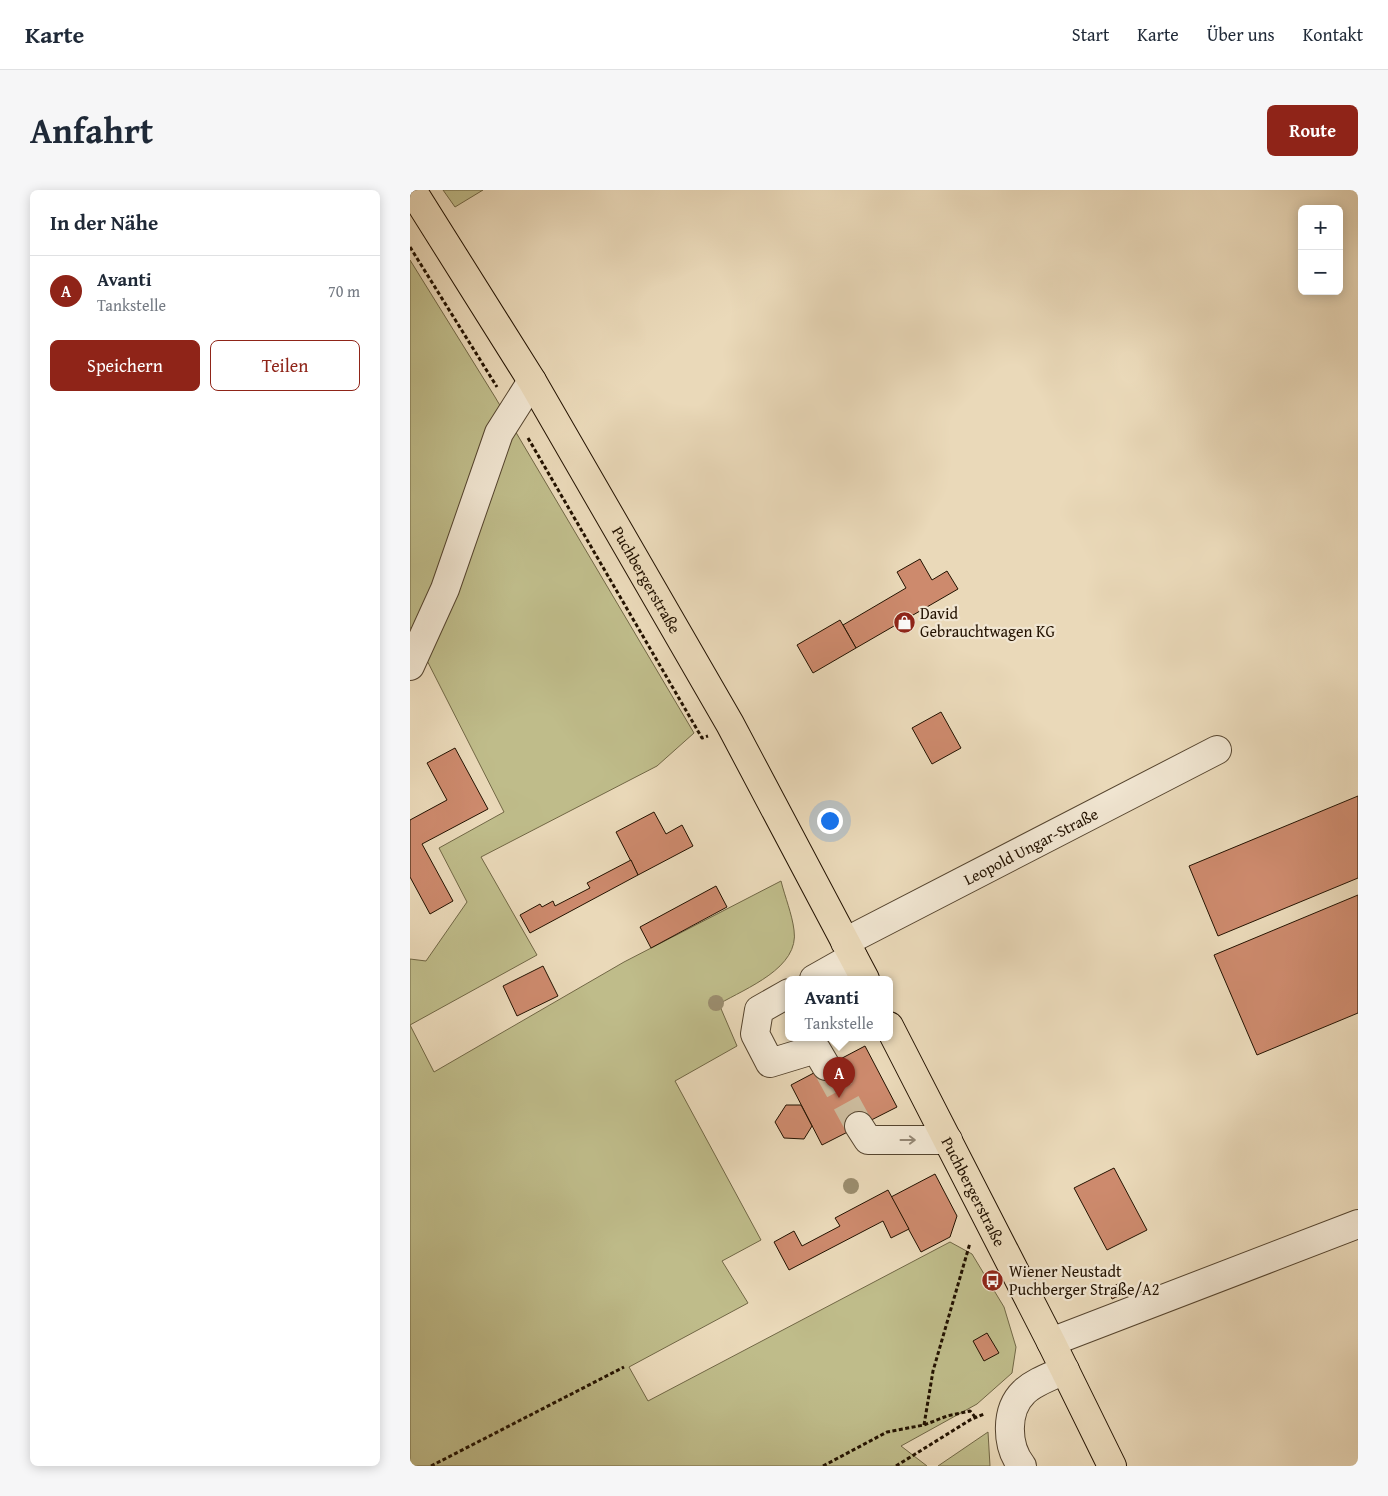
<!DOCTYPE html>
<html lang="de">
<meta charset="utf-8">
<style>
body{margin:0;font-family:"Gentium Book Plus",serif;background:#f6f6f7;color:#1f2937}
.controls{position:absolute;right:15px;top:15px;display:grid;overflow:hidden;border-radius:8px;box-shadow:0 2px 12px #0003}
.controls button{width:45px;height:45px;display:grid;place-items:center;padding:0;border:0;border-bottom:1px solid #e0e1e3;background:#fff;color:#1f2937;font:25px sans-serif}
.you{position:absolute;left:419px;top:630px;width:18px;height:18px;margin:-12px;border:4px solid #fff;border-radius:50%;background:#1a73e8;box-shadow:0 0 0 8px #1a73e833}
.badge{display:grid;place-items:center;width:32px;height:32px;border-radius:50%;background:#8f2418;color:#fff;font-size:16px;font-weight:700}
.pin{position:absolute;translate:-50% -41px;filter:drop-shadow(0 1px 2px #0008)}
.pin::after{content:'';position:absolute;top:26px;width:18px;height:15px;background:inherit;clip-path:polygon(0 0,100% 0,50% 100%)}
.popup{position:absolute;left:375px;top:786px;width:108px;height:65px;box-sizing:border-box;display:grid;place-content:center;border-radius:8px;background:#fff;filter:drop-shadow(0 1px 4px #0005);font-size:16px;white-space:nowrap;color:#747a83}
.popup b{font-size:19px;color:#1f2937}
.popup::after{content:'';position:absolute;left:50%;top:100%;margin-left:-10px;border:10px solid transparent;border-top-color:#fff}
.list{margin:0;padding:0;list-style:none}
h2{display:flex;justify-content:space-between;align-items:center;height:65px;margin:0;padding:0 20px;font-size:21px}
h2 small{font-size:16px;font-weight:400;color:#747a83}
.list li{display:grid;grid-template-columns:32px 1fr auto;gap:15px;align-items:center;box-sizing:border-box;height:70px;padding:0 20px;border-top:1px solid #e0e1e3}
.list b{display:block;font-size:19px;white-space:nowrap}
.list p{margin:0;font-size:16px;white-space:nowrap;color:#747a83}
.list em{font-size:16px;font-style:normal;color:#747a83}
.actions{display:flex;gap:10px;padding:15px 20px}
.actions a{flex:1;padding:11px 0;border:1px solid #8f2418;border-radius:8px;text-align:center;font-size:18px;color:#8f2418}
.actions .main{background:#8f2418;color:#fff}
.map{position:relative;flex:none;width:948px;height:1276px;overflow:hidden;border-radius:8px}
header{display:flex;align-items:center;gap:30px;box-sizing:border-box;height:70px;padding:0 25px;background:#fff;border-bottom:1px solid #e0e1e3}
header strong{font-size:24px}
nav{display:flex;gap:28px;margin-inline-start:auto;font-size:18px}
.intro{display:flex;align-items:center;justify-content:space-between;box-sizing:border-box;height:120px;padding:0 30px}
h1{margin:0;font-size:35px}
.button{padding:12px 22px;border-radius:8px;background:#8f2418;color:#fff;font-size:18px;font-weight:700}
main{display:flex;gap:30px;padding:0 30px}
aside{flex:1;background:#fff;border-radius:8px;box-shadow:0 2px 12px #0003}
.map>svg:first-child{display:block}
.green{fill:#bfbc8a;stroke:#716745}
.building{fill:#cd8a6d;stroke:#231200}
.lines{fill:none;stroke-linecap:round;stroke-linejoin:round}
.minor-tunnel{stroke:#ccbb9d;stroke-width:28;stroke-dasharray:28 14;stroke-linecap:butt}
.minor-casing{stroke:#55442e;stroke-width:30}
.major-casing{stroke:#231200;stroke-width:30}
.path{stroke:#231200;stroke-width:3;stroke-dasharray:4 2.5;stroke-linecap:butt}
.minor{stroke:#f1e6d2;stroke-width:28}
.major{stroke:#ead9b9;stroke-width:28}
.tree{fill:#9b8d6e}
.oneway{stroke:#948774}
.labels{text-anchor:middle;dominant-baseline:central;stroke-width:4.5;stroke-linejoin:round;paint-order:stroke}
.street-label{font-size:16px;fill:#231200;stroke:#f1e6d2}
.poi-label{font-size:16px;fill:#231200;stroke:#f1e6d2;text-anchor:start}
</style>
<header>
<strong>Karte</strong>
<nav><a>Start</a><a>Karte</a><a>Über uns</a><a>Kontakt</a></nav>
</header>
<div class="intro"><h1>Anfahrt</h1><a class="button">Route</a></div>
<main>
<aside>
<h2>In der Nähe<small></small></h2>
<ul class="list">
<li><span class="badge">A</span><div><b>Avanti</b><p>Tankstelle</p></div><em>70 m</em></li>
</ul>
<div class="actions"><a class="main">Speichern</a><a>Teilen</a></div>
</aside>
<div class="map">
<svg width="948" height="1276" viewBox="0 0 948 1276">
<rect width="100%" height="100%" fill="#ead9b9"/>
<filter id="stains"><feTurbulence type="fractalNoise" baseFrequency=".004" numOctaves="4"/><feColorMatrix values="0 0 0 0 .2 0 0 0 0 .09 0 0 0 0 .02 0 0 0 .5 -.17"/></filter>
<radialGradient id="worn" r=".72"><stop offset=".6" stop-color="#630" stop-opacity="0"/><stop offset="1" stop-color="#630" stop-opacity=".3"/></radialGradient>
<g class="green">
<polygon points="33,0 73,0 45,17"/>
<path d="M0,70l85,137 199,336 -37,33 -176,91 56,98 -127,70 24,47 190,-110 157,-81c4,16 11,33 13,49 6,38 -48,58 -75,74l18,42 -62,35 86,159 -39,21 26,42 -119,64 19,34 302,-159 22,12 32,53 12,40 -4,26 -35,31 -76,42 26,20h-517v-507l16,2 41,-59 -28,-54 65,-36 -94,-185z"/>
<polygon points="578,1242 580,1276 528,1276"/>
</g>
<g class="building">
<polygon points="510,369 522,390 537,381 548,399 446,458 433,435 496,398 487,382"/>
<polygon points="430,430 446,458 403,483 387,455"/>
<polygon points="531,522 551,558 522,574 502,538"/>
<polygon points="45,558 78,619 12,654 43,711 20,724 0,687 0,630 37,610 17,573"/>
<polygon points="948,606 948,688 808,746 779,676"/>
<polygon points="244,622 256,644 272,635 283,656 228,685 206,642"/>
<polygon points="221,670 228,685 120,743 110,725 130,714 132,717 143,711 145,716 180,698 177,693"/>
<polygon points="306,696 317,717 241,758 230,737"/>
<polygon points="948,705 948,823 847,865 804,765"/>
<polygon points="133,776 148,806 107,826 93,796"/>
<polygon points="455,856 487,917 412,955 381,895"/>
<polygon points="376,915 391,915 402,936 394,949 374,948 365,932"/>
<polygon points="704,978 737,1040 697,1060 664,998"/>
<polygon points="525,984 547,1026 540,1047 511,1062 481,1007"/>
<polygon points="478,1000 499,1039 481,1048 473,1031 379,1080 364,1052 384,1041 392,1056 430,1036 425,1028"/>
<polygon points="708,1094 713,1104 702,1109 698,1099"/>
<polygon points="577,1143 589,1163 574,1171 563,1151"/>
</g>
<g class="lines">
<polyline class="minor-tunnel" points="416,876 449,936"/>
<defs>
<g id="minor">
<polyline points="0,476 35,399 89,243 122,191"/>
<path id="s1" d="M435,752l372,-192"/>
<polyline points="404,789 443,767"/>
<polyline points="379,803 349,820 345,844 360,873 406,859 416,876"/>
<polyline points="449,936 458,950 538,950"/>
<polyline points="641,1152 948,1034"/>
<path d="M612,1276c-16,-20 -17,-56 2,-74 10,-10 28,-16 41,-22"/>
</g>
<g id="major">
<path id="s2" d="M2,0l120,191 198,343 135,255"/>
<path id="s3" d="M479,836l162,316 61,124"/>
</g>
</defs>
<use href="#minor" class="minor-casing"/>
<use href="#major" class="major-casing"/>
<g class="path">
<polyline points="0,57 87,197"/>
<polyline points="118,248 292,548 298,546"/>
<polyline points="514,1235 523,1181 560,1053"/>
<polyline points="21,1276 214,1177"/>
<polyline points="413,1276 477,1242 514,1235 537,1226 560,1221 566,1228"/>
<polyline points="486,1276 560,1230 574,1224"/>
</g>
<use href="#minor" class="minor"/>
<use href="#major" class="major"/>
</g>
<g class="tree">
<circle cx="306" cy="813" r="8"/>
<circle cx="441" cy="996" r="8"/>
</g>
<defs><path id="oneway-shaft" d="M-6 0H5M1.5-3L5.5 0L1.5 3" fill="none" stroke-width="1.6" stroke-linecap="round" stroke-linejoin="round" transform="scale(1.25)"/></defs>
<use class="oneway" href="#oneway-shaft" transform="translate(498 950)"/>
<defs>
<symbol id="shop-disc" viewBox="-11 -11 22 22"><circle r="9.5" fill="#8f2418" stroke="#f1e6d2"/><path d="M-5-2.5h2.3a2.7 3.5 0 0 1 5.4 0H5L5.5 6h-11ZM-1.5-2.5h3a1.5 2.3 0 0 0-3 0Z" fill="#fff"/></symbol>
<symbol id="bus-disc" viewBox="-11 -11 22 22"><circle r="9.5" fill="#8f2418" stroke="#f1e6d2"/><path d="M-5-6H5V4H4V6H2V4H-2V6H-4V4H-5ZM-3.5-4V0h7V-4ZM-3.5 1.2v1.5H-2V1.2ZM2 1.2v1.5H3.5V1.2Z" fill="#fff"/></symbol>
</defs>
<g fill-rule="evenodd">
<use href="#shop-disc" x="482" y="420" width="25" height="25"/>
<use href="#bus-disc" x="570" y="1078" width="25" height="25"/>
</g>
<g class="labels">
<g class="street-label">
<text stroke="none"><textPath href="#s2" startOffset="455">Puchbergerstraße</textPath></text>
<text stroke="none"><textPath href="#s1" startOffset="209">Leopold Ungar-Straße</textPath></text>
<text stroke="none"><textPath href="#s3" startOffset="186">Puchbergerstraße</textPath></text>
</g>
<g class="poi-label">
<text x="510" y="423">David<tspan x="510" dy="18">Gebrauchtwagen KG</tspan></text>
<text x="599" y="1081">Wiener Neustadt<tspan x="599" dy="18">Puchberger Straße/A2</tspan></text>
</g>
</g>
<rect width="100%" height="100%" filter="url(#stains)"/>
<rect width="100%" height="100%" fill="url(#worn)"/>
</svg>
<div class="controls">
<button>+</button>
<button>−</button>
</div>
<div class="you"></div>
<div class="pin badge" style="left:429px;top:908px">A</div>
<div class="popup"><b>Avanti</b>Tankstelle</div>
</div>
</main>
